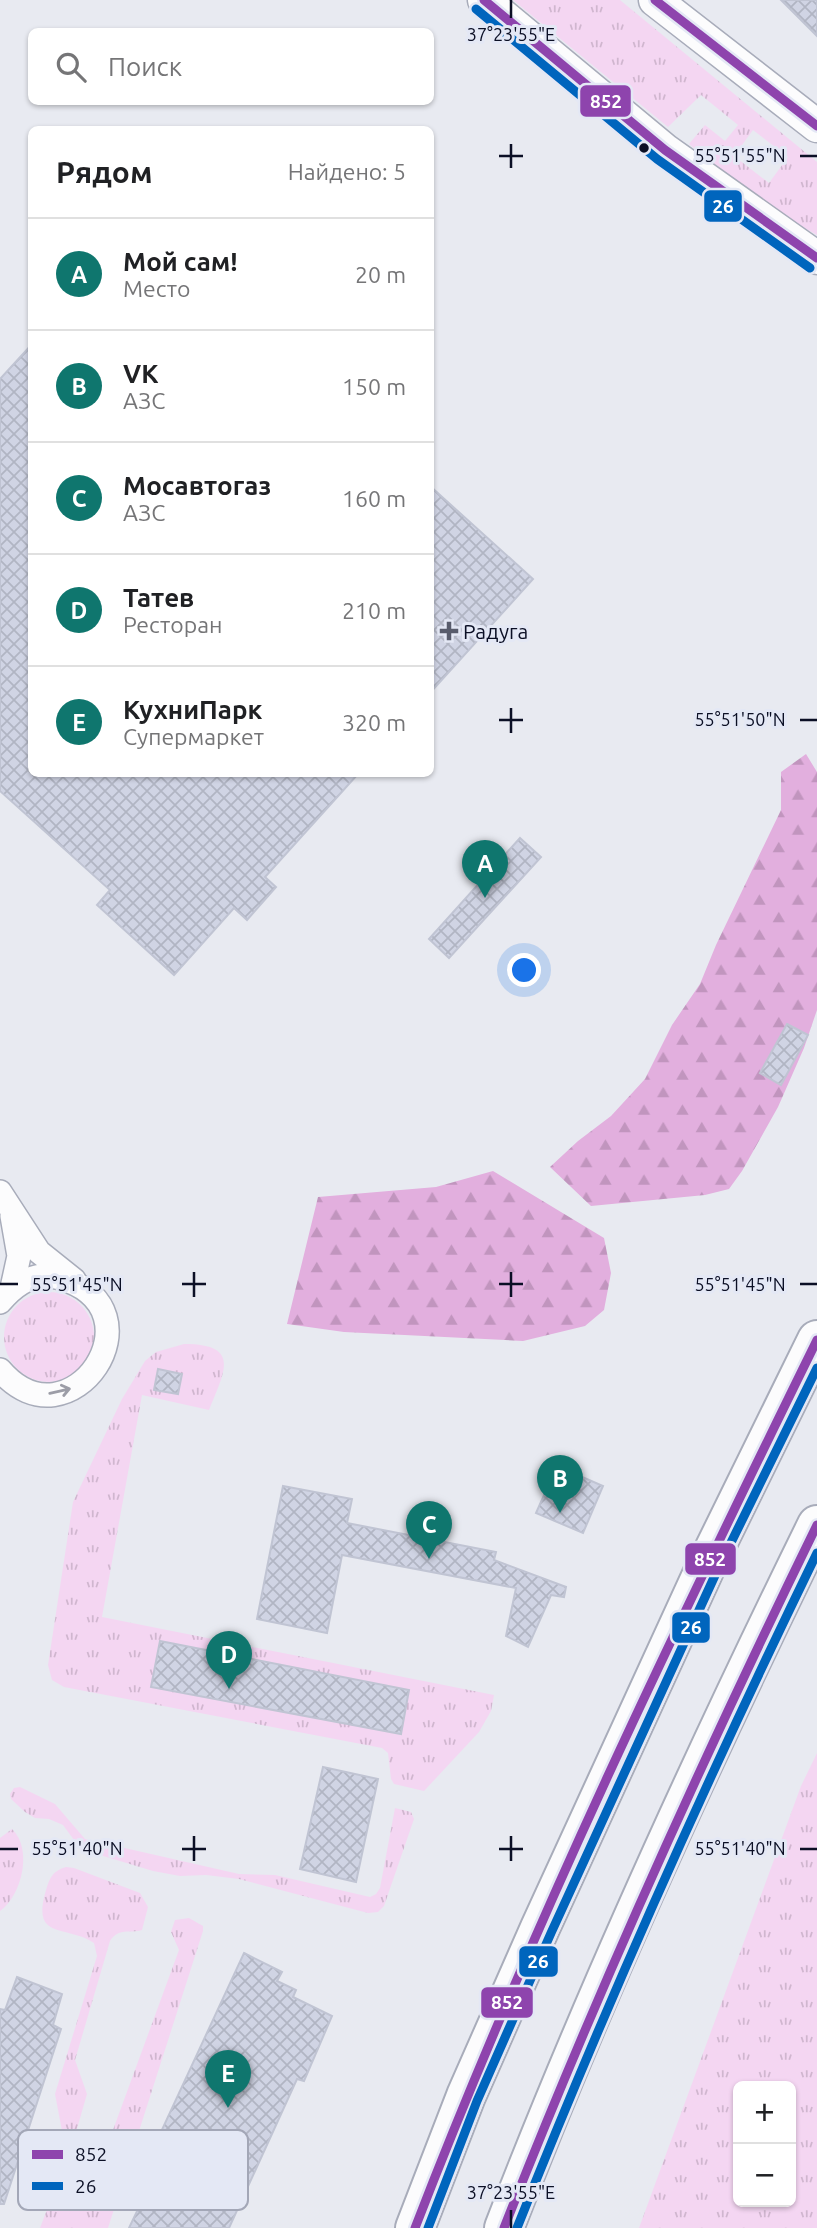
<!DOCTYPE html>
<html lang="ru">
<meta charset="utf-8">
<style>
body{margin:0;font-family:Ubuntu,sans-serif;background:#f6f6f6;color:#202124}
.controls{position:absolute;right:21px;bottom:21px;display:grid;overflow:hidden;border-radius:10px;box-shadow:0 2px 5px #0004}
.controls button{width:63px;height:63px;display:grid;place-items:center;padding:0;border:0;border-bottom:2px solid #e0e0e0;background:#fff;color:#202124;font:35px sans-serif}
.you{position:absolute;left:525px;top:971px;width:24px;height:24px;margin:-18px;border:5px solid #fff;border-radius:50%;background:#1a73e8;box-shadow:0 0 0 10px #1a73e833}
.badge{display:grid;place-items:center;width:46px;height:46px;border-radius:50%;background:#0f766e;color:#fff;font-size:23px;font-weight:700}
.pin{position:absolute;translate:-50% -58px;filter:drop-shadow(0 2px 4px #0008)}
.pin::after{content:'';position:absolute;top:37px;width:24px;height:21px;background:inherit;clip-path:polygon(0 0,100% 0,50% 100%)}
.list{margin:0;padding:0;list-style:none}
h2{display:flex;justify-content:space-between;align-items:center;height:91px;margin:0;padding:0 28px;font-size:30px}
h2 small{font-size:23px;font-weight:400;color:#757577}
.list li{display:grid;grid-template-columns:46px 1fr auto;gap:21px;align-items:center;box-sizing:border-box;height:112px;padding:0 28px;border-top:2px solid #e0e0e0}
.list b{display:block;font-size:26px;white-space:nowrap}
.list p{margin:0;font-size:23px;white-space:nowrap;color:#757577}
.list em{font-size:23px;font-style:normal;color:#757577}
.icon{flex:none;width:38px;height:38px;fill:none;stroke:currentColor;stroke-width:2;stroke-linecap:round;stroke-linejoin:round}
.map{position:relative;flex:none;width:817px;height:2228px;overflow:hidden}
.search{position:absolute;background:#fff;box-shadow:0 2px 5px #0004;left:28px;top:28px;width:406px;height:77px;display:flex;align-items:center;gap:18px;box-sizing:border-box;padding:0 24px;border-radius:10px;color:#757577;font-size:26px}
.panel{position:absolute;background:#fff;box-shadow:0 2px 5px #0004;left:28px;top:126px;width:406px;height:651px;border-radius:10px}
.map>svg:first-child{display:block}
.grass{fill:url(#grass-tufts);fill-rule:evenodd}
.forest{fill:url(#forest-firs)}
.building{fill:url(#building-cross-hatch);stroke:#c0c4d3;stroke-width:2}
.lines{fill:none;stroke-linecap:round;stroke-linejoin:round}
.street-casing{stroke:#a8acba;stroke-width:26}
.secondary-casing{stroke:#a8acba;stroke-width:35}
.highway-casing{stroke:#a8acba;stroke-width:42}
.street{stroke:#fcfcfd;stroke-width:23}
.secondary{stroke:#fcfcfd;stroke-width:32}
.highway{stroke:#fcfcfd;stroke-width:38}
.bus-1-casing{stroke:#e4e8f5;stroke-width:14}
.bus-2-casing{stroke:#e4e8f5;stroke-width:14}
.bus-1{stroke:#8e44ad;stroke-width:9}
.bus-2{stroke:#0065bd;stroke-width:9}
.oneway{stroke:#9c9da7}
.ticks{fill:none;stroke:#0b0f25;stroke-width:2.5}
.bus-dot{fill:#0b0f25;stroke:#e4e8f5;stroke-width:2.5}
.poi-dot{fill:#585c6c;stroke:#e4e8f5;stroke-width:2.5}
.labels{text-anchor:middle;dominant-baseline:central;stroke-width:6;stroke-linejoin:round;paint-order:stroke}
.poi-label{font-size:21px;fill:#0b0f25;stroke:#e4e8f5;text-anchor:start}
.key{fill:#e4e8f5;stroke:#a3a7b7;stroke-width:2}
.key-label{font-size:19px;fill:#0b0f25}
.ticks-label{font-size:18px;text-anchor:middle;fill:#0b0f25;stroke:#e4e8f5;stroke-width:6;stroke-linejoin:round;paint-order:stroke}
.line-badge{stroke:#e4e8f5;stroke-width:2.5}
.badge-label{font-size:19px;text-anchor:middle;font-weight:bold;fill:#fff}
</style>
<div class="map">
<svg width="817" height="2228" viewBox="0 0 817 2228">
<defs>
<pattern id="grass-tufts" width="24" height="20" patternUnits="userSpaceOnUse" patternTransform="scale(1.75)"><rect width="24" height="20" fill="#f4d6f2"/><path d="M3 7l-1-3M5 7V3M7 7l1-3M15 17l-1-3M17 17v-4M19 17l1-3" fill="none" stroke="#d0b6cf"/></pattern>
<pattern id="forest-firs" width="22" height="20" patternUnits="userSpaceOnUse" patternTransform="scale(1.75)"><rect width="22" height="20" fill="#e2afde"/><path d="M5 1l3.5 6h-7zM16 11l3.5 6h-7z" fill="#c195be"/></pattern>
<pattern id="building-cross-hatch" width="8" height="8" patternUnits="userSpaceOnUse" patternTransform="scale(1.75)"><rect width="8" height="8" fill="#d0d4e4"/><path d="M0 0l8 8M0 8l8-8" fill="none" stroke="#b1b5c3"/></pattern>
</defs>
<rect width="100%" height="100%" fill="#e8eaf1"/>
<g class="grass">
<path d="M513,0h107l197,162v73l-39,-22 -89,-69 16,-19 20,16 13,-16 -37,-30 -33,32zM753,130l35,27 -19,26 -35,-27z"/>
<circle cx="49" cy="1337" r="45"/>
<path d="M184,1344c58,0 40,28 25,66l-67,-15 -40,222 392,78 -3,16 -12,21 -55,59 -30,-7 -3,-5 -3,-26 -6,-5 -318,-61 -12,-7 -4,-15 25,-163 49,-103 23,-38 11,-9z"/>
<path d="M817,1753v475h-178l162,-442zM738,2086h53v116h-53z"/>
<polygon points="20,1787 55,1804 85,1839 239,1874 275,1875 370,1897 376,1894 380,1888 395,1808 411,1812 414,1819 384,1906 378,1912 368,1913 239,1879 206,1875 180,1876 153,1871 90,1852 74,1840 63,1825 49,1819 35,1818 25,1812 11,1799 10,1794 14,1788"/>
<path d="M12,1829c21,20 10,66 -12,82v-73z"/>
<path d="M66,1867l8,1 66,25 8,14 -6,23c-13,4 -23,-3 -32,11l-35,119 12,34 -11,38 2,9 8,8 12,2 8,-2 73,-199 -8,-18 4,-12 14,-2 14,8v5l-95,297h-68l27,-71 -12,-63 42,-138 -3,-13c-29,-19 -63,-2 -48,-53 4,-13 7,-19 20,-23z"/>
</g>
<g class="forest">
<polygon points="806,754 817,772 817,1010 804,1048 778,1107 742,1171 729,1189 705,1195 591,1206 550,1167 578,1141 611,1116 645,1079 672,1025 700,984 716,945 781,810 781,772"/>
<polygon points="493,1171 604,1238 611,1273 604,1310 585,1326 523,1341 344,1332 287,1324 318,1197 436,1187"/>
</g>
<g class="building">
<polygon points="781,0 817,0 817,36"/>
<polygon points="32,344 32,774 358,774 265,877 276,887 247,920 234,908 174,975 97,905 110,890 0,791 0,379"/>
<polygon points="430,486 533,579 430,693"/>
<polygon points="520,838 541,857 449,958 429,939"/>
<polygon points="787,1024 808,1035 781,1085 760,1073"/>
<polygon points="158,1369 182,1374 178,1394 154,1390"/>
<polygon points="557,1466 603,1486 583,1533 536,1513"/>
<polygon points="283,1486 352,1499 347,1523 496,1552 494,1560 566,1587 564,1597 551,1595 528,1647 506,1636 516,1588 342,1555 327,1633 257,1619"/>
<polygon points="160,1641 409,1690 401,1734 151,1687"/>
<polygon points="323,1767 378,1779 356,1882 300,1869"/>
<polygon points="244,1953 282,1972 277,1981 296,1990 293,1997 332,2016 304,2081 297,2079 229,2228 129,2228 171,2140 160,2134"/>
<polygon points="17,1977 62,1994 53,2025 61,2029 4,2204 0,2204 0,2009 5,2010"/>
</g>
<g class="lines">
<defs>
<g id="street">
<polyline points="0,1192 39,1252 74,1280"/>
<polyline points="12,1288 19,1256 12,1216"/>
<path d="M0,1302c15,-18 36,-32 60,-24 106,31 10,174 -60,92"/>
</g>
<g id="secondary">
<polyline points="484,0 665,150 817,258"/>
<polyline points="655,0 817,126"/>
</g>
<g id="highway">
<polyline points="415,2228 466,2096 540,1928 706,1566 817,1340"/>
<path d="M504,2228c92,-239 200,-473 313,-703"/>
</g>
</defs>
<use href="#street" class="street-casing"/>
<use href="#secondary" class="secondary-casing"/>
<use href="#highway" class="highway-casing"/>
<use href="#street" class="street"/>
<use href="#secondary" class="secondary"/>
<use href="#highway" class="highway"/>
<defs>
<g id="bus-1">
<polyline points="484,0 665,150 817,258"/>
<polyline points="655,0 817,126"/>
<path d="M415,2228c117,-303 259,-597 402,-888"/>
<path d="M504,2228c94,-239 200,-472 313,-703"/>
</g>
<g id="bus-2">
<polyline points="476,9 657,159 810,268"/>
<polyline points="428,2228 477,2101 551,1933 717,1571 817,1368"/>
<path d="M517,2228c91,-229 192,-453 300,-675"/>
</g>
</defs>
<use href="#bus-1" class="bus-1-casing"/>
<use href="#bus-2" class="bus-2-casing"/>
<use href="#bus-1" class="bus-1"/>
<use href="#bus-2" class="bus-2"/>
</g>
<defs><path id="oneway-shaft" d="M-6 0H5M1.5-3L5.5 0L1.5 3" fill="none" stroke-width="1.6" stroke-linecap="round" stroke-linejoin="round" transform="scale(1.75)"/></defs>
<use class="oneway" href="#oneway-shaft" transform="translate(60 1391) rotate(-13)"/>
<path class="ticks" d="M511,0v18M511,144v24M499,156h24M800,156h17M511,708v25M499,720h24M800,720h17M194,1272v25M511,1272v25M0,1284h18M182,1284h24M499,1284h24M800,1284h17M194,1836v25M511,1836v25M0,1849h18M182,1849h24M499,1849h24M800,1849h17M511,2210v18"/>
<circle class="bus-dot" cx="644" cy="148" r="6"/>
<path class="poi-dot" d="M445.5 620.5h7v7h7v7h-7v7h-7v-7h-7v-7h7z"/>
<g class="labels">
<g class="poi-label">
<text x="463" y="631">Радуга</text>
</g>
</g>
<rect x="18" y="2130" width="230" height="80" rx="10" class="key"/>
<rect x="32" y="2150" width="31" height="9" fill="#8e44ad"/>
<rect x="32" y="2182" width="31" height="8" fill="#0065bd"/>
<g class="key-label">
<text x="75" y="2161">852</text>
<text x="75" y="2193">26</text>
</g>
<g class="ticks-label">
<text x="511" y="41">37°23'55"E</text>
<text x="740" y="162">55°51'55"N</text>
<text x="740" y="726">55°51'50"N</text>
<text x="77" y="1291">55°51'45"N</text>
<text x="740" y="1291">55°51'45"N</text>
<text x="77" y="1855">55°51'40"N</text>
<text x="740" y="1855">55°51'40"N</text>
<text x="511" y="2199">37°23'55"E</text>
</g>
<g class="line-badge">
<rect x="579" y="84" width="53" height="34" rx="7" fill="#8e44ad"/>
<rect x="703" y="189" width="40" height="34" rx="7" fill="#0065bd"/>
<rect x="684" y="1542" width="53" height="34" rx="7" fill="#8e44ad"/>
<rect x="671" y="1611" width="40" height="33" rx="7" fill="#0065bd"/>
<rect x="518" y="1945" width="41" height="33" rx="7" fill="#0065bd"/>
<rect x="480" y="1986" width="54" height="33" rx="7" fill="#8e44ad"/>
</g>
<g class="badge-label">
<text x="606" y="108">852</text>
<text x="723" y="213">26</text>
<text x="710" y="1566">852</text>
<text x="691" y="1634">26</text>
<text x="538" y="1968">26</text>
<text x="507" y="2009">852</text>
</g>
</svg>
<div class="controls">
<button>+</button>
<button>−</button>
</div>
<div class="you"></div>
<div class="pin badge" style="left:485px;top:898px">A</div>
<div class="pin badge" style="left:560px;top:1513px">B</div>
<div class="pin badge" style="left:429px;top:1559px">C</div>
<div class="pin badge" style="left:229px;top:1689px">D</div>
<div class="pin badge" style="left:228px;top:2108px">E</div>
<div class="search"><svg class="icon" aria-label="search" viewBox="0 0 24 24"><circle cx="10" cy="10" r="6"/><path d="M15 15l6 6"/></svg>Поиск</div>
<section class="panel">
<h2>Рядом<small>Найдено: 5</small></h2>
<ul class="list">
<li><span class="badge">A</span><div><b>Мой сам!</b><p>Место</p></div><em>20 m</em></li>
<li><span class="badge">B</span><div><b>VK</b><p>АЗС</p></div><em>150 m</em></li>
<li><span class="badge">C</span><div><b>Мосавтогаз</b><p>АЗС</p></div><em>160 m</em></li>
<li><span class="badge">D</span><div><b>Татев</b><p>Ресторан</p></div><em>210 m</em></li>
<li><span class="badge">E</span><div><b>КухниПарк</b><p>Супермаркет</p></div><em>320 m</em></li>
</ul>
</section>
</div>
